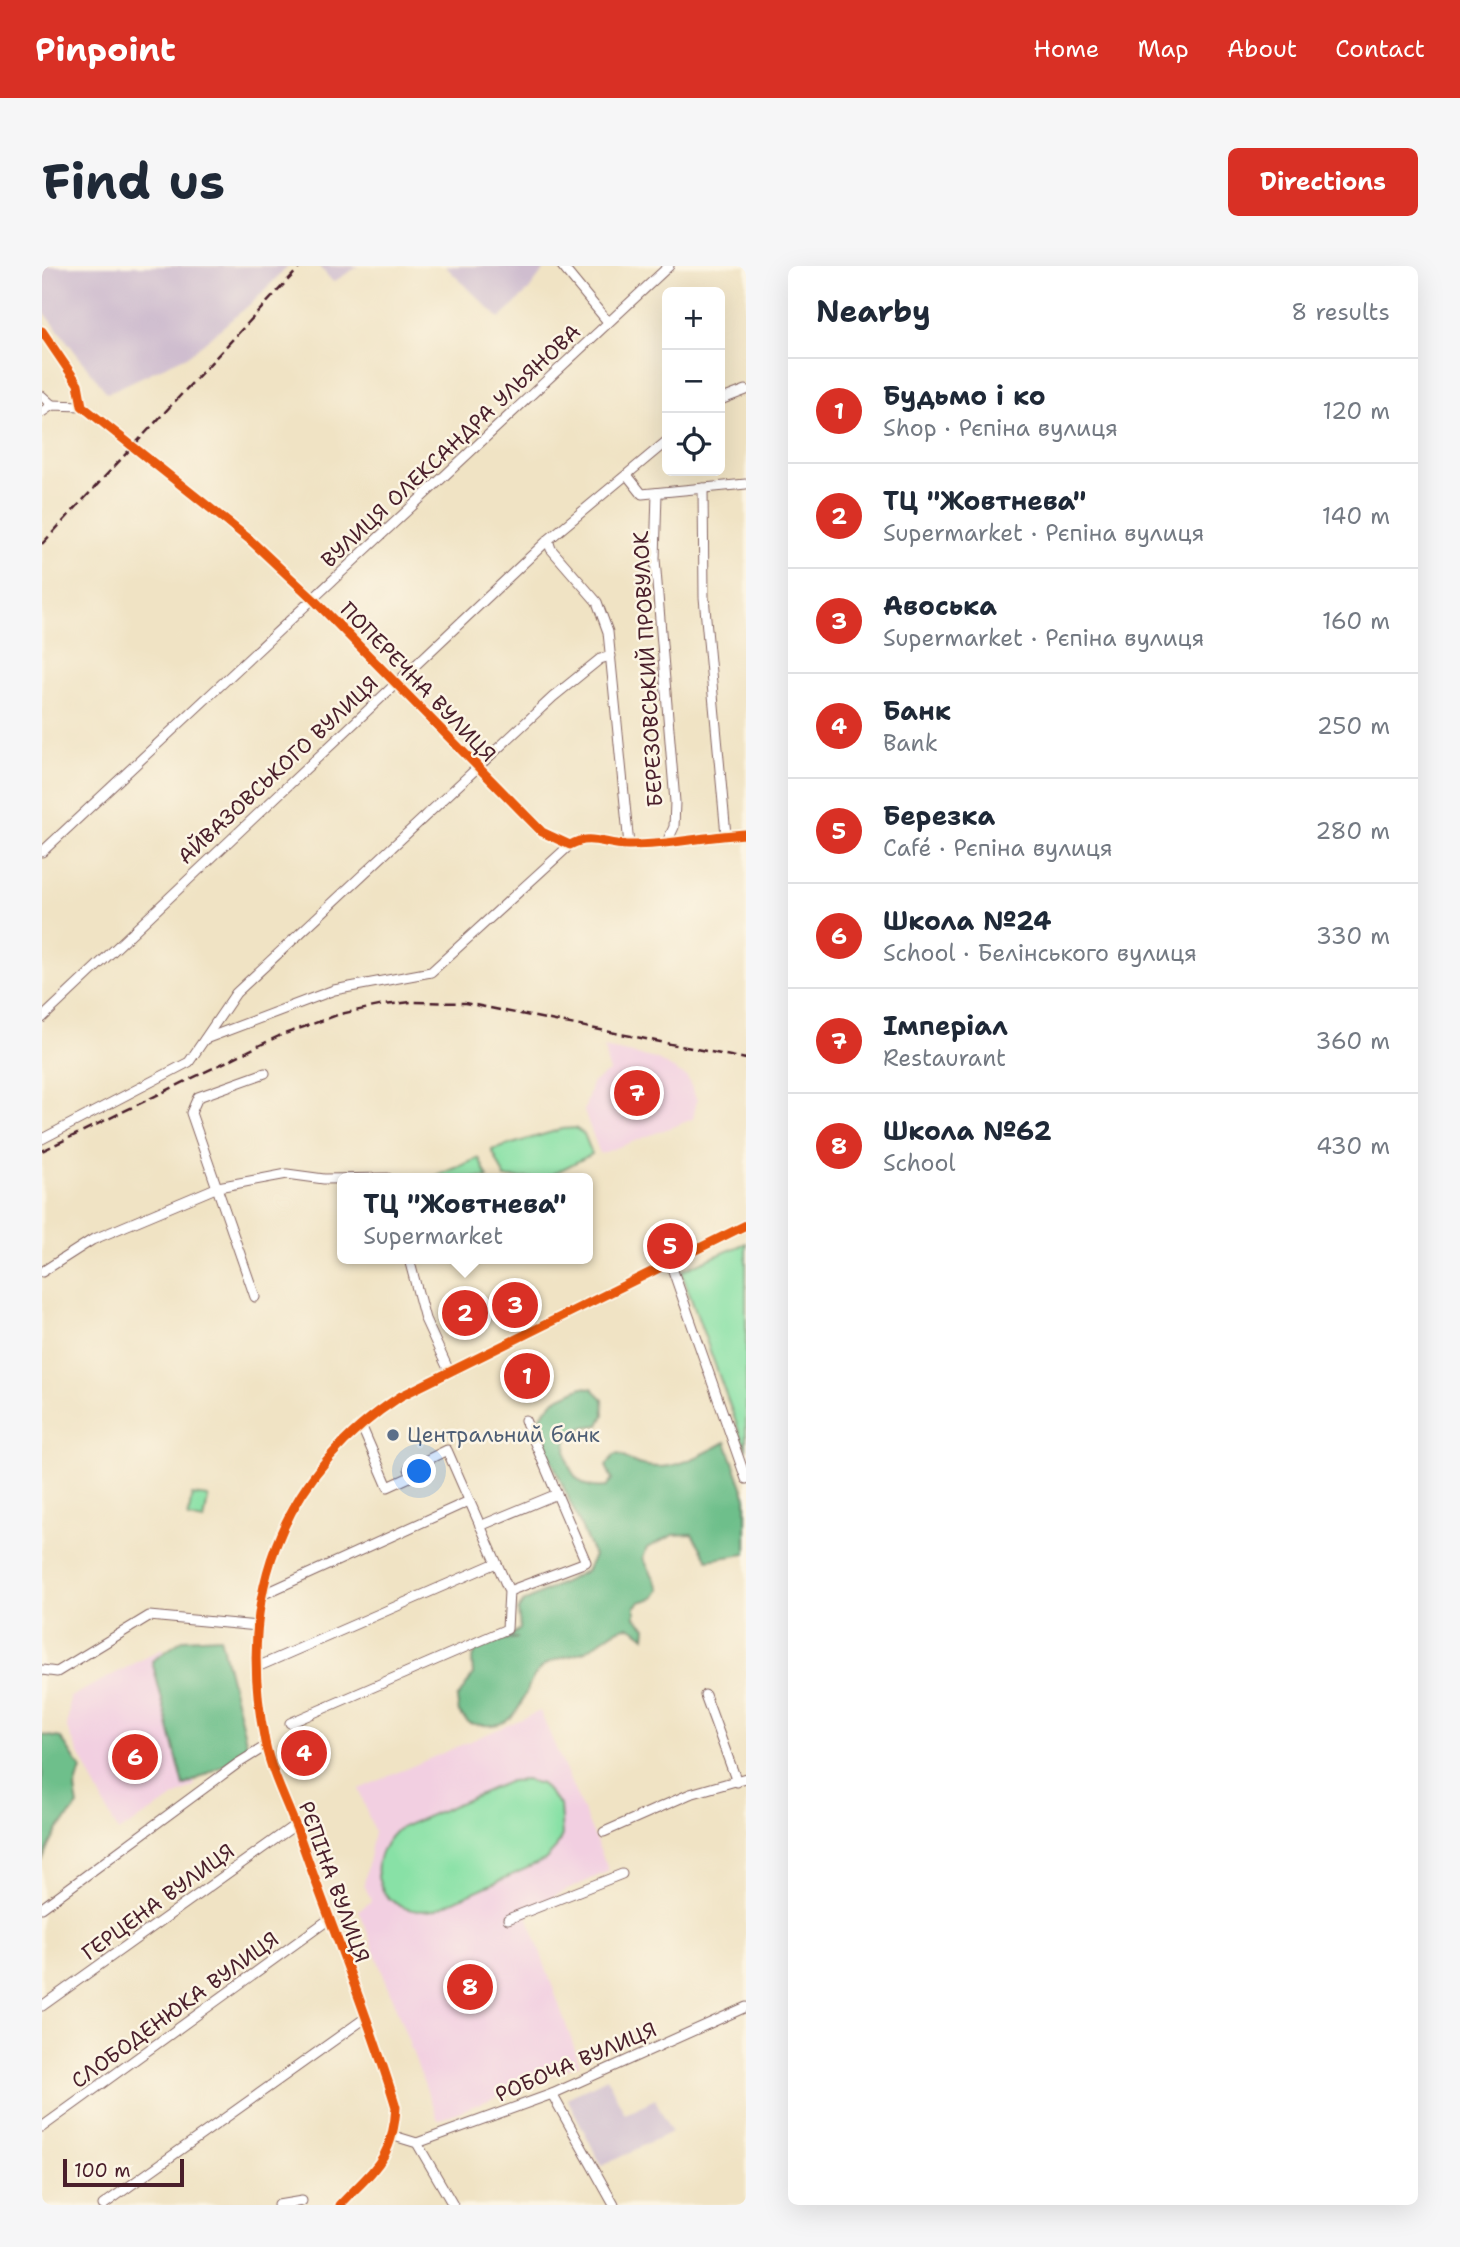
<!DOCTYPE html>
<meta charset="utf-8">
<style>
body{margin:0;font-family:"Shantell Sans",sans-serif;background:#f6f6f7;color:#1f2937}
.controls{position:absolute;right:21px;top:21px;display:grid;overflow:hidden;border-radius:10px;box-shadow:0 7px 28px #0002}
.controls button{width:63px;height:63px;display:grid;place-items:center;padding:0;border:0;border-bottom:2px solid #e0e1e3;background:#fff;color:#1f2937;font:35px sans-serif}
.scale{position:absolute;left:21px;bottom:18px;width:121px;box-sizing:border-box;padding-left:7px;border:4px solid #4a1f2b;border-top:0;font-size:19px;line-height:24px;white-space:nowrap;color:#4a1f2b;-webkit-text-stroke:5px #fcf5e5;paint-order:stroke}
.you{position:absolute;left:378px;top:1206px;width:24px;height:24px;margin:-18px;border:5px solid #fff;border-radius:50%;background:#1a73e8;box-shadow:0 0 0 10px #1a73e833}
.badge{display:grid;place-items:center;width:46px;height:46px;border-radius:50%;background:#d93025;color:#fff;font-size:23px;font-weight:700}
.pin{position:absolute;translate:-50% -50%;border:4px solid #fff;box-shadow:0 2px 7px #0006}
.popup{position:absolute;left:295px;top:907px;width:256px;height:91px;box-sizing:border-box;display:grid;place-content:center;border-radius:10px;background:#fff;filter:drop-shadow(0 2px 5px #0005);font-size:23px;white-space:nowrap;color:#747a83}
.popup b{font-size:26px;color:#1f2937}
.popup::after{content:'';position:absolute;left:50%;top:100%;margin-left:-14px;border:14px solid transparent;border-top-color:#fff}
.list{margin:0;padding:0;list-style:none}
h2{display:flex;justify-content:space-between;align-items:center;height:91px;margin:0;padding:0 28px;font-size:30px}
h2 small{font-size:23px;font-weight:400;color:#747a83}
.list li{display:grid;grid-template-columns:46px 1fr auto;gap:21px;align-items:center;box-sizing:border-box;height:105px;padding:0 28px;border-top:2px solid #e0e1e3}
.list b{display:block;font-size:26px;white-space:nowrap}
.list p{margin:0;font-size:23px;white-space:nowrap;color:#747a83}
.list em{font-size:23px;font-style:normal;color:#747a83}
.icon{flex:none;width:38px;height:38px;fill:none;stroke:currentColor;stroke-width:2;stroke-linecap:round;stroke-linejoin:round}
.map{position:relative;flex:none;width:704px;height:1939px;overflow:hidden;border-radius:10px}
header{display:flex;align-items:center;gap:42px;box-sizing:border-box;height:98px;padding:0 35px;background:#d93025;color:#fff}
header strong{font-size:33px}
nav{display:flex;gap:38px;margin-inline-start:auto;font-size:24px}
.intro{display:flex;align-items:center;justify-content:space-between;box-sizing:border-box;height:168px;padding:0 42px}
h1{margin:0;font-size:49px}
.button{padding:18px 32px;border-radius:10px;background:#d93025;color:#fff;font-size:24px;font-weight:700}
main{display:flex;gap:42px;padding:0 42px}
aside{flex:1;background:#fff;border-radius:10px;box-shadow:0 7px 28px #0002}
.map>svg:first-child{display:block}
.built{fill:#f2cfe1}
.industrial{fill:#cfbdcf}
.green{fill:#88e1a6;stroke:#698068;stroke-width:2}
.forest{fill:#6ebf8b;stroke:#5c6f5b;stroke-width:2}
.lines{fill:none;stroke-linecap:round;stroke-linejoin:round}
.minor-casing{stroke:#846461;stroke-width:11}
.minor{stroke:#fff;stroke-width:9}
.rail{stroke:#4a1f2b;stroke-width:2.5;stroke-dasharray:10 5;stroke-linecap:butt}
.cycleway-casing{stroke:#fcf5e5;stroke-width:13}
.cycleway{stroke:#e8590c;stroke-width:9}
.service-dot{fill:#5c6f8a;stroke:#fcf5e5;stroke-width:2.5}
.labels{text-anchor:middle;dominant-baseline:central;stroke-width:5;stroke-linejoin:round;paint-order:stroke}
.street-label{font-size:21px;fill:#4a1f2b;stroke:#fcf5e5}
.service-label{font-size:21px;fill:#4e5e75;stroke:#fcf5e5;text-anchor:start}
</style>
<header>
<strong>Pinpoint</strong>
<nav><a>Home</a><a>Map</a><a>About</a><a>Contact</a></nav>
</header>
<div class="intro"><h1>Find us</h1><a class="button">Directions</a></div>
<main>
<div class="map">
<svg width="704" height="1939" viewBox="0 0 704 1939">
<rect width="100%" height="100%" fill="#fcf5e5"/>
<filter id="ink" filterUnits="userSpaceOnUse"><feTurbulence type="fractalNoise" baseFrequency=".0143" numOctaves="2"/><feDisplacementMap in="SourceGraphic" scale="14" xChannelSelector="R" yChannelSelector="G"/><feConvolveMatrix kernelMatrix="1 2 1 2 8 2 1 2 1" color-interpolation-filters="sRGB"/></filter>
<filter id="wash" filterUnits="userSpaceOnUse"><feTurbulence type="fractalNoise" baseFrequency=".00686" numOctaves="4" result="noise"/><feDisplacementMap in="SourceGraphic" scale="28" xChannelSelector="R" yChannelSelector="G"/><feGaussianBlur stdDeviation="1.57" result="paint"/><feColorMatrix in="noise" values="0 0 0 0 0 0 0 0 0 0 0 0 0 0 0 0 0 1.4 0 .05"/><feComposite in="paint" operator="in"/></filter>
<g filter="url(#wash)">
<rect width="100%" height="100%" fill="#f0e3c4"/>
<g class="built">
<polygon points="562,782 614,793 645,811 655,834 651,853 558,888 542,845 550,817 567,806"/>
<polygon points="120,1383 153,1519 76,1566 25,1463 28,1431"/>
<polygon points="498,1445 567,1605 483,1643 538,1798 396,1854 317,1644 329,1635 322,1618 332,1566 317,1523"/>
</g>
<g class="industrial">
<polygon points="5,0 246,0 213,34 147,89 65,127 0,43 0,3"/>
<polygon points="277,0 317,0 291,16"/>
<polygon points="403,0 505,0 486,25 458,53"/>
<polygon points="565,1812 583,1848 613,1833 629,1866 560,1900 525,1832"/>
</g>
<g class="green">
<polygon points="533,862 542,868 550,888 503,912 463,912 450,884 520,863"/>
<polygon points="437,892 446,912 390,912"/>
<polygon points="704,977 704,1184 639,1005"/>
<polygon points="150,1229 166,1231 162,1255 146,1252"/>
<path d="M483,1514l16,4 19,21 2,30 -6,13 -11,12 -111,50c-54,8 -76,-45 -36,-81l112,-48z"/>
</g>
<g class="forest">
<path d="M540,1121l10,1 11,11 1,16 -5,10 -15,2 -17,11c-4,26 8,53 39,49l6,-8 -6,-13 8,-11 5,-1c38,27 70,7 107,-12l20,56v56l-38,6 -16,-26 -19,1 -26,13 -4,10 17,31 -6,9 -14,4 -5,5v10l11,10 -1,10c-6,-5 -11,-10 -18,-10 -14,1 -29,18 -42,24 -12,6 -29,6 -40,14 -29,20 -14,72 -76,58l-10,-10 -2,-14 16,-24 -1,-15 6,-13 8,-4 32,-5h-10l12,-9 -2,-19 6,-8 62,-31 8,-15 -59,-133 19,-23z"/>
<polygon points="178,1371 206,1482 182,1499 142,1520 110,1395 142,1373"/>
<polygon points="0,1469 19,1472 39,1503 33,1523 36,1540 16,1563 0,1595"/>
</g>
</g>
<g filter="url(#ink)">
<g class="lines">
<defs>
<g id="minor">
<polyline points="520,0 566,56"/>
<path d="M0,65l36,53 4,22 167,133 64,60 229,233 28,13c20,-12 35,0 57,0 39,1 79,-9 119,-11"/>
<polyline points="0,130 10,139"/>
<polyline points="678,134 704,124"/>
<polyline points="0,146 10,139 40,140"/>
<polyline points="585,209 600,228 704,218"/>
<polyline points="661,222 662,331 684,569"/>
<polyline points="615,227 613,293 633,536 632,561 625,576"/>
<polyline points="506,274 509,283 555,336 566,366 587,579"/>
<polyline points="0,586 627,0"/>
<polyline points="0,752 506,274 625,175"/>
<polyline points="163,773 292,724 389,706 528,579"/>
<polyline points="0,873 147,796 194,727 511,431 558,393 569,390"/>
<polyline points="367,993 383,1053 407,1105"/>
<polyline points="629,999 704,1213"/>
<polyline points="0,1006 50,974 176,921 245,908 282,913 346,912"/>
<polyline points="213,1031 149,847 156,831 223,807"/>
<polyline points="438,1260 515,1228"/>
<polyline points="467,1325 544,1296 483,1154"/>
<polyline points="220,1329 427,1235"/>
<polyline points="215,1401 454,1297"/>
<polyline points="0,1404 15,1406 107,1350 216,1360"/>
<polyline points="663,1429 695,1516"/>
<polyline points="248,1457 465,1363 467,1325 405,1184 367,1203 370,1210 346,1221 319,1159"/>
<polyline points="562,1566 648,1528 704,1512"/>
<polyline points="0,1642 195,1498 224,1480"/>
<polyline points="466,1653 580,1608"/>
<polyline points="0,1740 253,1559"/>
<polyline points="510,1828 572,1939"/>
<polyline points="0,1861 286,1654"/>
<polyline points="352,1870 375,1877 411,1939"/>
<polyline points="375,1877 510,1828 704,1741"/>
<polyline points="61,1939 322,1753"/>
<polyline points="236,1939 260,1935"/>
<path d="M298,1939c34,-36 53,-46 56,-98 -28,-93 -66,-183 -98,-275 -11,-29 -27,-60 -33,-90 -29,-142 13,-266 136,-346l345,-171"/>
</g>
</defs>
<use href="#minor" class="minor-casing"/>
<use href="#minor" class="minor"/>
<g class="rail">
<polyline points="0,278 259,0"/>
<polyline points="0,885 237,770 298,748 342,739 369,736 423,737 704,793"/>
</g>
<defs>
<g id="cycleway">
<path d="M0,65l36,53 4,22 167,133 64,60 229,233 28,13c20,-12 35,0 57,0 39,1 79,-9 119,-11"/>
<path d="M298,1939c34,-36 53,-46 56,-98 -28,-93 -66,-183 -98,-275 -11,-29 -27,-60 -33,-90 -29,-142 13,-266 136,-346l345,-171"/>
</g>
</defs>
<use href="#cycleway" class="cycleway-casing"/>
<use href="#cycleway" class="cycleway"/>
</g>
</g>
<circle class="service-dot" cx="351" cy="1169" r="7"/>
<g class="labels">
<g class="street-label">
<text transform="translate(409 180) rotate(-43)">ВУЛИЦЯ ОЛЕКСАНДРА УЛЬЯНОВА</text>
<text transform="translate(606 403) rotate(-93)">БЕРЕЗОВСЬКИЙ ПРОВУЛОК</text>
<text transform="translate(376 416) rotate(46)">ПОПЕРЕЧНА ВУЛИЦЯ</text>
<text transform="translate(236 504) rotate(-43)">АЙВАЗОВСЬКОГО ВУЛИЦЯ</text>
<text transform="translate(292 1616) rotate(70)">РЄПІНА ВУЛИЦЯ</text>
<text transform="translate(116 1636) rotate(-36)">ГЕРЦЕНА ВУЛИЦЯ</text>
<text transform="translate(133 1744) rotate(-36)">СЛОБОДЕНЮКА ВУЛИЦЯ</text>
<text transform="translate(534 1796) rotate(-23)">РОБОЧА ВУЛИЦЯ</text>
</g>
<g class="service-label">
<text x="365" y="1169">Центральний банк</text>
</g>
</g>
</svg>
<div class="controls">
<button>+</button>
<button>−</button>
<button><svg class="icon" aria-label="locate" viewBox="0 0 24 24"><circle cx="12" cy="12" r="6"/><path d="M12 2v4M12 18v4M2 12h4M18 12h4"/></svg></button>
</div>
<div class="scale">100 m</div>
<div class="you"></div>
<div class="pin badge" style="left:485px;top:1110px">1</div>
<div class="pin badge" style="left:423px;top:1047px">2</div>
<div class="popup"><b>ТЦ &quot;Жовтнева&quot;</b>Supermarket</div>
<div class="pin badge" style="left:473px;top:1039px">3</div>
<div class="pin badge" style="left:262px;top:1487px">4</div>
<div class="pin badge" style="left:628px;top:980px">5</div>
<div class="pin badge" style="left:93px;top:1491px">6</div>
<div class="pin badge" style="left:595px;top:827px">7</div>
<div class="pin badge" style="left:428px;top:1721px">8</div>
</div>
<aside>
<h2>Nearby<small>8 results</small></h2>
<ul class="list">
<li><span class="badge">1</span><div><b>Будьмо і ко</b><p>Shop · Рєпіна вулиця</p></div><em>120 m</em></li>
<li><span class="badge">2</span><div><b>ТЦ &quot;Жовтнева&quot;</b><p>Supermarket · Рєпіна вулиця</p></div><em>140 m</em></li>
<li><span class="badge">3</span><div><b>Авоська</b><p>Supermarket · Рєпіна вулиця</p></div><em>160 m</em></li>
<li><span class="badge">4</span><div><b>Банк</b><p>Bank</p></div><em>250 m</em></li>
<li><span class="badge">5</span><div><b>Березка</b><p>Café · Рєпіна вулиця</p></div><em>280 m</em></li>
<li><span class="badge">6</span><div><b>Школа №24</b><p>School · Белінського вулиця</p></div><em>330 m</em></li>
<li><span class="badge">7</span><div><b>Імперіал</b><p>Restaurant</p></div><em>360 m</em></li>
<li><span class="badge">8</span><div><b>Школа №62</b><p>School</p></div><em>430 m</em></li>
</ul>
</aside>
</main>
